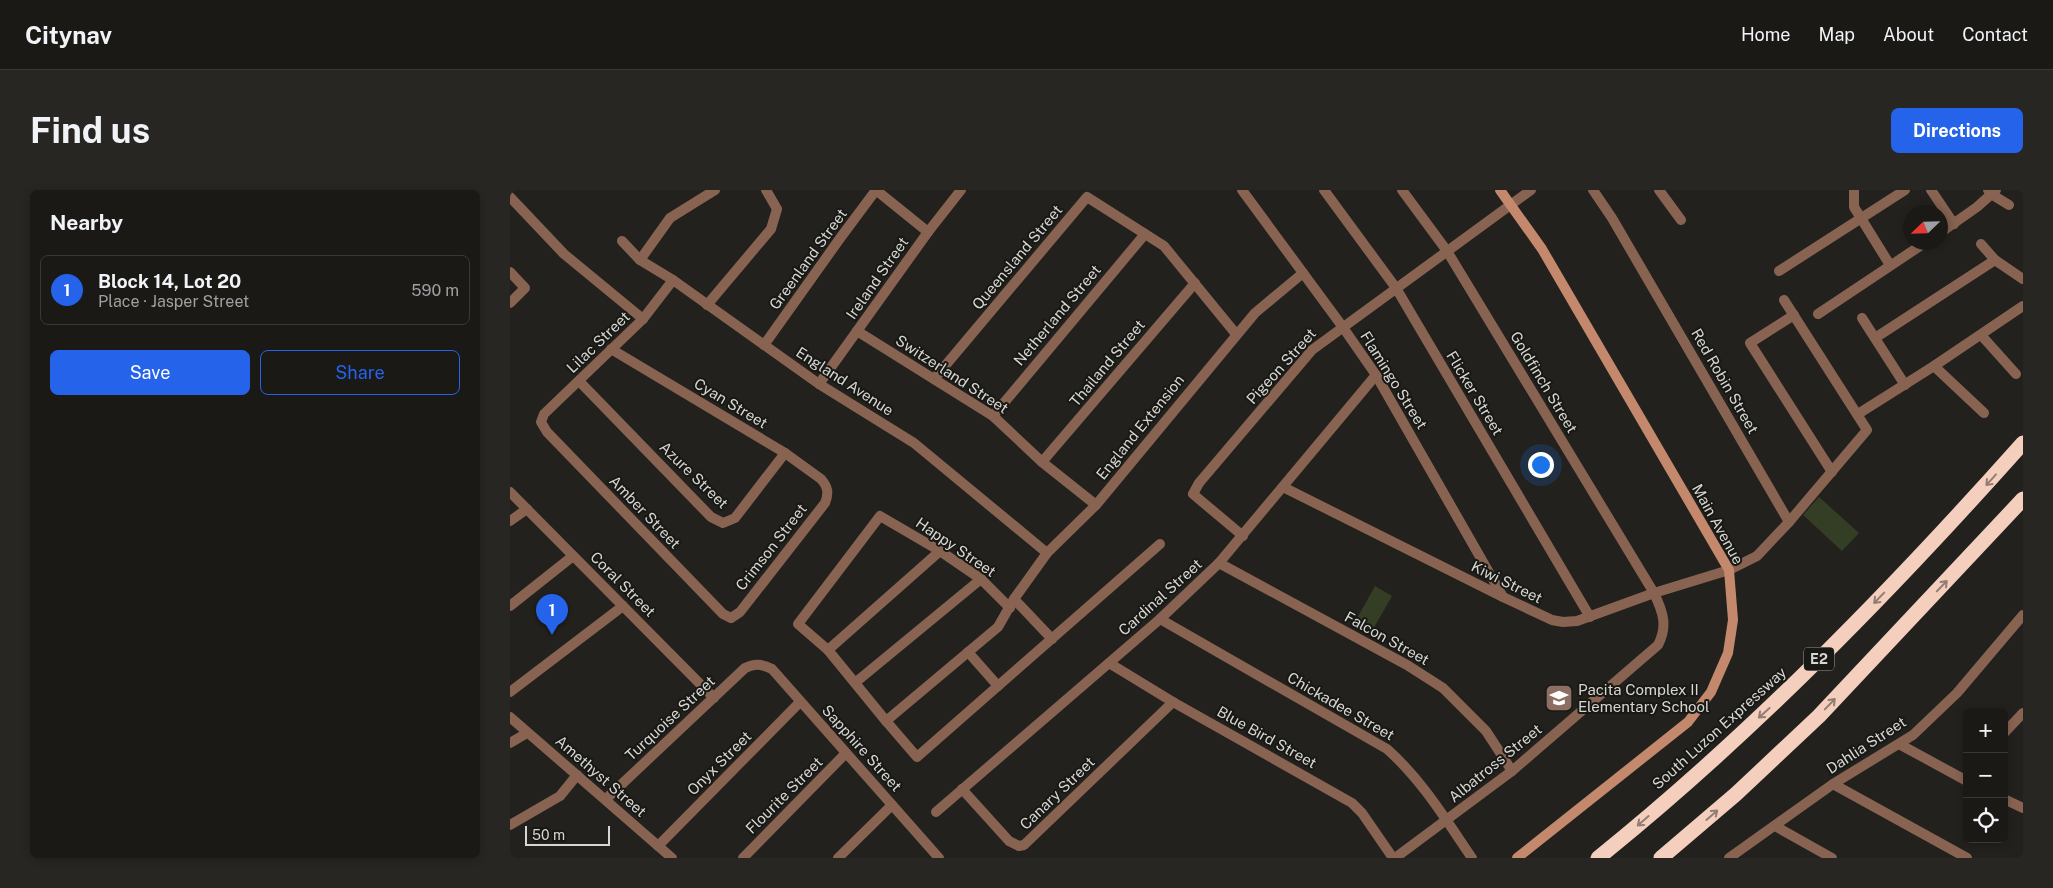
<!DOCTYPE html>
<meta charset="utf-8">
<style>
body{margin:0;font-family:"Public Sans",sans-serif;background:#272623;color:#f1f3f6}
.controls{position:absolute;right:15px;bottom:15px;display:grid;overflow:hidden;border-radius:8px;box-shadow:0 2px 8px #0003}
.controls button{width:45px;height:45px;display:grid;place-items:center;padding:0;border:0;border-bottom:1px solid #383835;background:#1a1916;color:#f1f3f6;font:25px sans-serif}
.compass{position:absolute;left:1393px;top:15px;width:45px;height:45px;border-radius:50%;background:#1a1916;box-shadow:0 2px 8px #0003;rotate:247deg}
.scale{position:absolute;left:15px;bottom:12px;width:85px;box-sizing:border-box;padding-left:5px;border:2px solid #d7d6d3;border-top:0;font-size:14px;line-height:18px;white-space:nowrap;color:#d7d6d3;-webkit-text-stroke:4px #181814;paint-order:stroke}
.you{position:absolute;left:1030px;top:274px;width:18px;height:18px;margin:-12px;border:4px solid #fff;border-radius:50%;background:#1a73e8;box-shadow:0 0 0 8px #1a73e833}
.badge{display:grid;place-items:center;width:32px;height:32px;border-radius:50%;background:#2563eb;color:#fff;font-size:16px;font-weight:700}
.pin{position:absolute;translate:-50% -41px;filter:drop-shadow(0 1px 2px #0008)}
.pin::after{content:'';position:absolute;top:26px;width:18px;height:15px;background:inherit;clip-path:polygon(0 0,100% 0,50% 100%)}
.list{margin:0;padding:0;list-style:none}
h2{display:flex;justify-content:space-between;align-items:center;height:65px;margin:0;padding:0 20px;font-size:21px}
h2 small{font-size:16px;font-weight:400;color:#9fa0a1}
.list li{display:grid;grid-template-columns:32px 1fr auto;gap:15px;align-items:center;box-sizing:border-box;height:70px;margin:0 10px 10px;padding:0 10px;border:1px solid #383835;border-radius:8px}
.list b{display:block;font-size:19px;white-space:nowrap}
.list p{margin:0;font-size:16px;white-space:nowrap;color:#9fa0a1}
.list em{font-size:16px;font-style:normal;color:#9fa0a1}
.actions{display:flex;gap:10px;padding:15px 20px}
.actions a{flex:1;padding:11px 0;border:1px solid #2563eb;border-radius:8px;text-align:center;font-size:18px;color:#2563eb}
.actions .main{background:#2563eb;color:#fff}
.icon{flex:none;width:28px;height:28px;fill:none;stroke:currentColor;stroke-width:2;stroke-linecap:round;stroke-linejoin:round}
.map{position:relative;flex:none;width:1513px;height:668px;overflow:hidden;border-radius:8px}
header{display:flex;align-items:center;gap:30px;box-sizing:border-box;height:70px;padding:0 25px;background:#1a1916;border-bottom:1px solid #383835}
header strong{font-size:24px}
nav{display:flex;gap:28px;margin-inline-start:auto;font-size:18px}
.intro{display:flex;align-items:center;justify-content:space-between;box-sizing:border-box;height:120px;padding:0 30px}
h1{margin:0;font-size:35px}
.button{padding:12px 22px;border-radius:8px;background:#2563eb;color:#fff;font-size:18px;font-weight:700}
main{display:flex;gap:30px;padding:0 30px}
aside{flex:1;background:#1a1916;border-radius:8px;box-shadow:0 2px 8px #0003}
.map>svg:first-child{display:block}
.green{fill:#343e24}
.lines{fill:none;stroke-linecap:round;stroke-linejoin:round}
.street{stroke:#886352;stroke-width:10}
.secondary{stroke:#c4886c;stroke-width:10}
.highway{stroke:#f5cfbe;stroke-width:15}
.oneway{stroke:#927d72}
.labels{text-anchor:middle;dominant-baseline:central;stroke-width:4;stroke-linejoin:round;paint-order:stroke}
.shield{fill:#181814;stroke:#9e9d9a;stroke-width:1}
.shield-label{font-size:14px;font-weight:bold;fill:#d7d6d3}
.street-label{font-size:15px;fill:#d7d6d3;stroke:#181814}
.poi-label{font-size:15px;fill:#d7d6d3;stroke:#181814;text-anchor:start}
</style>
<header>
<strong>Citynav</strong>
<nav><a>Home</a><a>Map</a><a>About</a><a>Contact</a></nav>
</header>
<div class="intro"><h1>Find us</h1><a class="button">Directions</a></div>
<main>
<aside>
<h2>Nearby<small></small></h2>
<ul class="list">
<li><span class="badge">1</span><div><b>Block 14, Lot 20</b><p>Place · Jasper Street</p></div><em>590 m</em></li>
</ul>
<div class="actions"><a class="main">Save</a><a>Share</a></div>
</aside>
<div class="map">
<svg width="1513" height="668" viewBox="0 0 1513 668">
<rect width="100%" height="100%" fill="#22211d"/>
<g class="green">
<polygon points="1309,307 1349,343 1332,361 1293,325"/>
<polygon points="865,396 882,406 862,441 845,432"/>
</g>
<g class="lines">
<g class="street">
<polyline points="732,0 832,136 866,185 993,407"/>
<polyline points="814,0 886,98 1080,427"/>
<polyline points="1083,0 1102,28 1279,332"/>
<polyline points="1149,0 1171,30"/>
<polyline points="1344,0 1344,17 1380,75"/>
<polyline points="1421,0 1444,34"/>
<polyline points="1478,0 1481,4 1499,15"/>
<polyline points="0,7 54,64 133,129"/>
<polyline points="1430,43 1467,17 1486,0"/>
<polyline points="112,51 130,70 163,90 309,194 404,253 537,363"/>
<polyline points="1471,54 1485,70 1513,89"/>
<polyline points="130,70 160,28 205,0"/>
<polyline points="1269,81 1395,0"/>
<polyline points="0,82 15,98 0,113"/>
<polyline points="197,115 261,39 267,19 256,0"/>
<polyline points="1308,124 1416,52"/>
<polyline points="1284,125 1240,153 1322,282"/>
<polyline points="1352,128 1395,195"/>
<polyline points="347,141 483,226 532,272 586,315"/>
<polyline points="1471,145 1506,184"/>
<polyline points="1365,148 1485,70"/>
<polyline points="254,155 331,47 366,0 418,42"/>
<path d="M101,159l174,104 36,26c7,8 8,14 4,24l-85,109 -9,6 -8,-4 -176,-182 -6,-10 3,-8 99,-95 30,-39"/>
<polyline points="1424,176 1474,223"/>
<polyline points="424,189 577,7 654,56 726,144"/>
<polyline points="69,191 201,327 213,333 225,328 275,263"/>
<polyline points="309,194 418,42 451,0"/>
<polyline points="1348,224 1424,176 1513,116"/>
<polyline points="483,226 635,44"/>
<polyline points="532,272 685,93"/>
<polyline points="773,297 993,407 1042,430 1053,432 1067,431 1144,403 1219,380 1247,366 1279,332 1357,240 1274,110"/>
<polyline points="0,302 204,508"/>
<polyline points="0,331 17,319"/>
<polyline points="733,346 683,304 689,293 802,160 1021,0"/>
<polyline points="650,354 407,567 376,531 488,437 504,409 537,363 586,315 745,123 793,83"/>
<polyline points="709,373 897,475 933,498 976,541 1002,581"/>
<polyline points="504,409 542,449"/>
<polyline points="0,416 63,366"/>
<path d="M650,429l227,130c35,31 59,71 85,109"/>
<polyline points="318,460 430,361"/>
<polyline points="458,462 488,496"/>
<polyline points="599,473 663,512 842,613 852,623 883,668"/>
<polyline points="346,492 471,389"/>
<polyline points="0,502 113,416"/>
<polyline points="0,527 162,668"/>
<polyline points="376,531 318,460 288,434 370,326 430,361 471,389 500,418"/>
<polyline points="1494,543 1513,523"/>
<polyline points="0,553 17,543"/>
<polyline points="1389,554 1457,591"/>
<polyline points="1323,594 1457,668"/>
<polyline points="452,599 499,651 509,656 514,655 663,512"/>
<path d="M96,609l139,-131c10,-5 17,-4 27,1l167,189"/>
<polyline points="1494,609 1513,618"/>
<polyline points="426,622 650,429 709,373 866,185"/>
<polyline points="0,635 50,606 67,585"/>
<polyline points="1265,636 1322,668"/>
<polyline points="148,656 290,512"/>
<polyline points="233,668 336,563"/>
<polyline points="328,668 382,615"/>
<path d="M885,668l117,-87 146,-126c10,-19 5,-33 -4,-52l-207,-342 -45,-61"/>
<polyline points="1219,668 1323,594 1403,545 1447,503 1513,425"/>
</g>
<polyline class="secondary" points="990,0 1032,59 1219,380 1223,430 1218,463 1201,502 1178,532 1007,668"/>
<g class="highway">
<path d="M1088,668c154,-124 293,-267 425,-415"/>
<polyline points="1151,668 1226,604 1309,526 1513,309"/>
</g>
</g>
<defs><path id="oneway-shaft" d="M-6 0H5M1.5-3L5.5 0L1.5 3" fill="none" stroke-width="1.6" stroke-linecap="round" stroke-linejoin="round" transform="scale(1.25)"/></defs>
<g class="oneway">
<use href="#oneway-shaft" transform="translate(1481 290) rotate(132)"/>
<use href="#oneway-shaft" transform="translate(1432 396) rotate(-46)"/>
<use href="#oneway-shaft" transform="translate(1369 408) rotate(134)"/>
<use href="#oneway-shaft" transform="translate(1320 514) rotate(-46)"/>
<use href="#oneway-shaft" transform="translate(1254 523) rotate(138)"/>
<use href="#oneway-shaft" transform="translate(1202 625) rotate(-41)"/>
<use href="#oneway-shaft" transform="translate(1133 631) rotate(139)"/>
</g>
<defs>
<symbol id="school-square" viewBox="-11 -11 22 22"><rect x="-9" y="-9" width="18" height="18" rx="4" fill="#8d6e63" stroke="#181814"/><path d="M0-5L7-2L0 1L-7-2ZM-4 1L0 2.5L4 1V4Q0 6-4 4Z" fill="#fff"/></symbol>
</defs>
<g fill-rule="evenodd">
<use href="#school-square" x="1033" y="492" width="32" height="32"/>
</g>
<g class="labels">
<rect class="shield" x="1294" y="457.5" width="30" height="23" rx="4"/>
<g class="shield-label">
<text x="1309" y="469">E2</text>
</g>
<g class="street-label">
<text transform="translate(507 67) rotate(-50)">Queensland Street</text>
<text transform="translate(298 69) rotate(-54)">Greenland Street</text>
<text transform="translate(367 88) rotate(-55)">Ireland Street</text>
<text transform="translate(547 125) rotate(-50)">Netherland Street</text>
<text transform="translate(88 152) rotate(-44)">Lilac Street</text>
<text transform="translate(597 173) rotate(-50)">Thailand Street</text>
<text transform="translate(771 176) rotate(-48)">Pigeon Street</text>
<text transform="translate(442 184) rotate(33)">Switzerland Street</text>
<text transform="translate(884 190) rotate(58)">Flamingo Street</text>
<text transform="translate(335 191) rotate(33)">England Avenue</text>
<text transform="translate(1215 191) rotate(60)">Red Robin Street</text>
<text transform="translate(1034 192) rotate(59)">Goldfinch Street</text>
<text transform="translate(965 203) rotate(59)">Flicker Street</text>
<text transform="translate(221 213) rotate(31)">Cyan Street</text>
<text transform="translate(630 237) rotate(-51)">England Extension</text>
<text transform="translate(184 285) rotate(44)">Azure Street</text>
<text transform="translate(135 322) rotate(46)">Amber Street</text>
<text transform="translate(1208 334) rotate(61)">Main Avenue</text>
<text transform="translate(261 357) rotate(-52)">Crimson Street</text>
<text transform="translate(446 357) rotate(34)">Happy Street</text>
<text transform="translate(997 392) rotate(26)">Kiwi Street</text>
<text transform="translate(113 394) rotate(45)">Coral Street</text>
<text transform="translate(650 407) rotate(-42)">Cardinal Street</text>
<text transform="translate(877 448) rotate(29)">Falcon Street</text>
<text transform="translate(831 516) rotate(30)">Chickadee Street</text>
<text transform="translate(160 528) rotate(-43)">Turquoise Street</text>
<text transform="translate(1209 538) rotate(-42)">South Luzon Expressway</text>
<text transform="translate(757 547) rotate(29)">Blue Bird Street</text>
<text transform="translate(1356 555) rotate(-33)">Dahlia Street</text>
<text transform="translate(352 558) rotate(48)">Sapphire Street</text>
<text transform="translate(209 573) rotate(-45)">Onyx Street</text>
<text transform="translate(985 573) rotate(-39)">Albatross Street</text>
<text transform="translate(91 586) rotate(41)">Amethyst Street</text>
<text transform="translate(547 603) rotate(-44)">Canary Street</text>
<text transform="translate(274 605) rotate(-45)">Flourite Street</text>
</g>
<g class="poi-label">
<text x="1068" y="499">Pacita Complex II<tspan x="1068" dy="17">Elementary School</tspan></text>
</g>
</g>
</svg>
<div class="controls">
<button>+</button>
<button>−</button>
<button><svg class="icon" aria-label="locate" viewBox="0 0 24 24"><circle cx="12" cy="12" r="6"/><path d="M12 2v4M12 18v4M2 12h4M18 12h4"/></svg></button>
</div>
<svg class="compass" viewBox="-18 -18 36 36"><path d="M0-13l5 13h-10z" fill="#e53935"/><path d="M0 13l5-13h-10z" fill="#9fa0a1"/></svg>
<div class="scale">50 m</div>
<div class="you"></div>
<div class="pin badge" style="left:42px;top:445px">1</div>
</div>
</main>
